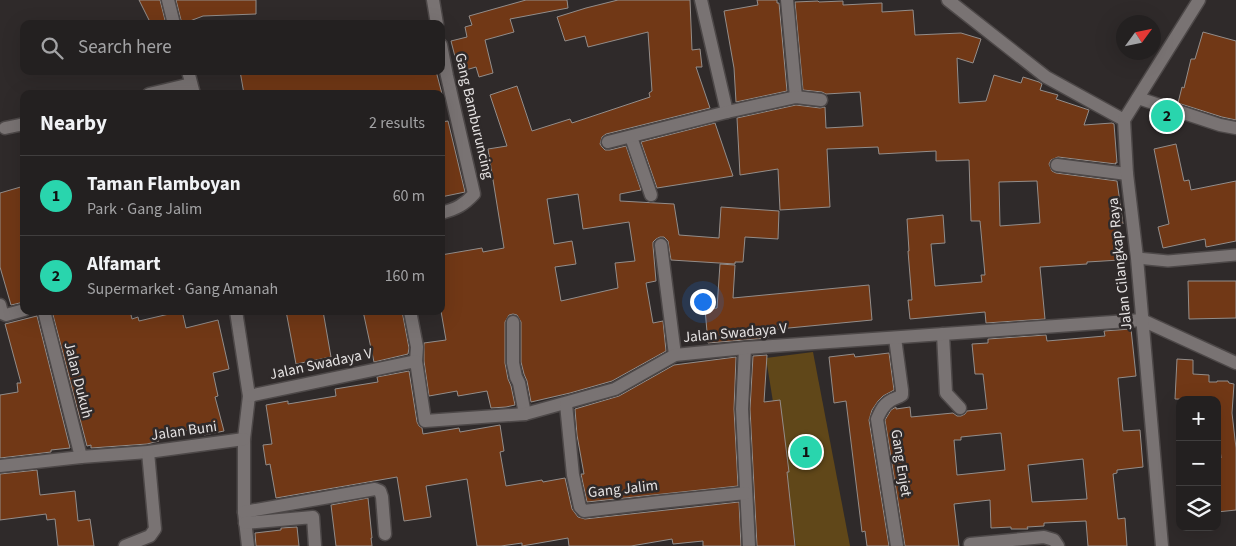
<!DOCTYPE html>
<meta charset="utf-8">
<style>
body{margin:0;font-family:"Source Sans 3",sans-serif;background:#2f2d2d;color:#f1f3f6}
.controls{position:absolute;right:15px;bottom:15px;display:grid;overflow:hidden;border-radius:10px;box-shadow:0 5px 20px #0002}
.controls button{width:45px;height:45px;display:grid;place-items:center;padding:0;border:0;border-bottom:1px solid #403e3e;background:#232020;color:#f1f3f6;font:25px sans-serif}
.compass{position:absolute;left:1116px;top:15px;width:45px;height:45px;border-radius:50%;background:#232020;box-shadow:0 5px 20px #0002;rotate:57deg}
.you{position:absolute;left:702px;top:301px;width:18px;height:18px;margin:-12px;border:4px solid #fff;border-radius:50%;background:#1a73e8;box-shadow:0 0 0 8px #1a73e833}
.badge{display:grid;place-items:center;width:32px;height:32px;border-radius:50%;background:#29d5ad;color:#111;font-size:16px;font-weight:700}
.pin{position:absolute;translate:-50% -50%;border:2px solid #fff;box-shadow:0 1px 5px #0006}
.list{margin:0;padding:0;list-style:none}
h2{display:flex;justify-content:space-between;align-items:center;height:65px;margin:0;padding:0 20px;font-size:21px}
h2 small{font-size:16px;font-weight:400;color:#a3a3a5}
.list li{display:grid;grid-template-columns:32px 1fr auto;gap:15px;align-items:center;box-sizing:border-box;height:80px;padding:0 20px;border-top:1px solid #403e3e}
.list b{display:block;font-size:19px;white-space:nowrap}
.list p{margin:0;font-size:16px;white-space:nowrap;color:#a3a3a5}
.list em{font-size:16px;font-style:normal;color:#a3a3a5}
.icon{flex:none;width:28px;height:28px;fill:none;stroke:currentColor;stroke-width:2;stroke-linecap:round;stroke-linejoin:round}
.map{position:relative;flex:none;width:1236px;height:546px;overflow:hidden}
.search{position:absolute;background:#232020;box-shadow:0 5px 20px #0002;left:20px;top:20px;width:425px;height:55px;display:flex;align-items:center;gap:12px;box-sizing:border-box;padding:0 18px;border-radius:10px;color:#a3a3a5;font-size:19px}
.panel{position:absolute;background:#232020;box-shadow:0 5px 20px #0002;left:20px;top:90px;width:425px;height:225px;border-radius:10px}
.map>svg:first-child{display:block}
.green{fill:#604719}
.building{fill:#713816;stroke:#938d8a;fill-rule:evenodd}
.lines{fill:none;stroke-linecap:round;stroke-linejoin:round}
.service-casing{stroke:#4d4848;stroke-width:14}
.minor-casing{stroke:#4d4848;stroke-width:15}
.tertiary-casing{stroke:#4d4848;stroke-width:15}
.service{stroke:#797373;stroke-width:11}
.minor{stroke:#797373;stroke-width:12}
.tertiary{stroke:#797373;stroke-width:12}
.labels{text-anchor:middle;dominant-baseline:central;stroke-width:5;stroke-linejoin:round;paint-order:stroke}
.street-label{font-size:15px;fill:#e6e3e3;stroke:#2f2a2a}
</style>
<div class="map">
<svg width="1236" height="546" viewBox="0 0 1236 546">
<rect width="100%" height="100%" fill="#2f2a2a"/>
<polygon class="green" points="813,352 850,546 796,546 766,358"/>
<g class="building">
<polygon points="139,0 160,0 166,24 151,24"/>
<polygon points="176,0 256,0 256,14 203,16 182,24"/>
<polygon points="526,0 567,0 568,8 510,19 514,32 485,40 493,73 479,77 476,67 459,72 451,41 467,37 465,27 472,25 469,16"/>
<path d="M618,0h72l2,50 8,-1 2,18h-6l14,41 -104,26 -4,3 -2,7 2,3 3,3h5l16,-4 15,44 -21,4v7l54,3 5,31 40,3 2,-31 58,4 -1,28 -33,-2 -2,25h-8v2l-64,-4 -3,-19 -4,-4h-4l-4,2 -3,3v4l3,35 -10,2 7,40 10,-2 3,30 -54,30 -42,12 -39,9 -4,-21 -3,-7 -3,-12v-40l-4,-7 -4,-1 -4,1 -4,7v41l3,16 3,7 4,19 -9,2 -15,1 -4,-17 -29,5 -1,-5 -28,5 -5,-35v-18l22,-3 -5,-29v-56l41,-7 1,4 21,-4 -16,-99 19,-3 -17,-51 27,-9 15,45 38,-12 2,4 78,-26 -1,-4 3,-2 -4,-59 -60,15 -3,-11 -20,5 -8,-24 29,-9zM578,194l5,35 46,-7 6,39 -20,2 3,25 -57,13 -6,-34 21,-3 -4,-23 -18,3 -7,-45z"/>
<polygon points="757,0 777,0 777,3 779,3 787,91 736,102 734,68 724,11 758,5"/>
<path d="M818,1l1,1 24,-1v4l39,-2v9l31,-2 2,25 46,-2 20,6 -8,24 -16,-5 2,45 27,-2 8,-26 27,8 2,-6 16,5 3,2 -2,6 18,5 -2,4 33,11 -5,15 28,-2 2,1 3,39h-2l1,1 -58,-7 -7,3 -2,4 3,7 4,2 61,8 6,43h-6l3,36 -33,2v2l-47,3 5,52 -59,4 -1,-11 -75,7 -2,-19h4l-4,-49h1l-2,-32 36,-4 2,28 -14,1 4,42 47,-4 -1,-7h4l-5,-54h-9l-2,-61 -33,1v-10l-57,3 -1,-7 -51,2 3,58 -50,3 -2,-41 -38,6 -3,-57 59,-13 24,3 5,-1 1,21 37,-2 -3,-34 -34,2 -4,-2 -19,-2 -8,-88zM1037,181l3,42 -40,3 -1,-44z"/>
<polygon points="1203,32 1236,41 1236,120 1222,117 1178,103 1182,87 1184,88 1191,59 1195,59"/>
<polygon points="240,71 436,71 442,94 244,94"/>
<polygon points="448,121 465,192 441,197 441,122"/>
<polygon points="715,123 733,176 657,188 641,142"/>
<polygon points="1176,144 1184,181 1189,180 1191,190 1236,181 1236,241 1206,247 1205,239 1163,248 1158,227 1169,224 1154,149"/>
<polygon points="24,186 24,302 11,305 0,267 0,193"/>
<polygon points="720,264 735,265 733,298 869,285 872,320 768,330 768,338 708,343 705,309 717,308"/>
<polygon points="1188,281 1236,281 1236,318 1189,319"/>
<polygon points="52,311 130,311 132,319 138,317 139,321 182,311 186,328 218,320 229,369 213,373 218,396 215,397 224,431 204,435 202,427 158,437 159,441 147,444 91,448 91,445 87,446"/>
<polygon points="286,311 323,311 331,357 296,364"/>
<polygon points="363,311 402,311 409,348 408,354 374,362"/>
<polygon points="37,316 70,448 51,450 51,452 0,458 0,395 18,392 17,383 21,383 5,324"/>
<path d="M1131,329l5,47 -18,2 5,53 17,-1 3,37 -26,3v3l-4,1 5,45 7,-1 2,28h-39l-2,-25 -42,2v3l-17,1 1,2h-17v-2l-20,1 -1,-28 -36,4 5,42h-54l-20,-126 6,-10 5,-3v2l14,-2 1,10 42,-4 4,3h4l4,-2 2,-3 20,-2 -4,-35h-8l-3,-30 16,-1v-4l58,-4 1,6 58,-5 -1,-5zM1001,433l4,37 -48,5 -3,-35h7v-3zM1083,459l4,40 -55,3 -4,-37z"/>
<polygon points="889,353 894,390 883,396 878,401 872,410 869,420 889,546 867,546 865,531 862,532 846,401 834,403 829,357 854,354 855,357"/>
<polygon points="767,355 764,402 780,400 789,472 787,472 795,546 757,546 750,409 753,356"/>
<polygon points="736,357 734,409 738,486 587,502 581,474 584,474 577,435 575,409 619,396 674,365"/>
<polygon points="1177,359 1193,360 1193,374 1209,375 1209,382 1217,382 1217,381 1228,381 1229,383 1234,384 1232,413 1236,448 1236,510 1217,512 1217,458 1221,458 1219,440 1217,440 1217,400 1175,399"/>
<polygon points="409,371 417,422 419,426 422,428 423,434 459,428 460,432 500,425 504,451 500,452 506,486 542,480 543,482 565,478 572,509 578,517 585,519 739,502 741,546 703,546 703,541 673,544 672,539 631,546 569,546 568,538 522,546 522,543 501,546 477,546 467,479 426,486 431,517 404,521 397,477 276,498 270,464 266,465 263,445 272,444 266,405 288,401 288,404 336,396 335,389 378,382 377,377"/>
<polygon points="37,470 40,495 75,491 78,521 90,519 94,546 58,546 55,519 47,520 46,514 0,520 0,474"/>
<polygon points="368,498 372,538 371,538 372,546 336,546 331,505"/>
<polygon points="297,527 299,546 256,546 255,533 281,530 281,528"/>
</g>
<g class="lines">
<defs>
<polyline id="service" points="1137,258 1168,261 1236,255"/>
<g id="minor">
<polyline points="168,0 174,24"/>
<polyline points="433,0 437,24"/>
<polyline points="701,0 727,112"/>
<polyline points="787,0 796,97"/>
<path d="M441,45l6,31 27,118c-10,11 -18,15 -33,19"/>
<polyline points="188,71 194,94"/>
<polyline points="149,94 191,84"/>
<polyline points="1138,98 1220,125 1236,128"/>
<polyline points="5,128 24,124"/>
<polyline points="631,137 651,195"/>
<polyline points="608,142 727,112 796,97 821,100"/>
<polyline points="1057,165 1127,174"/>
<polyline points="661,245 675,355"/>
<polyline points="0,305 2,313 6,315 24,310"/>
<polyline points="44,311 81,457"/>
<polyline points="236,311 249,396 244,439 244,512 248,546"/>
<polyline points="410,311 417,347 416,361"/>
<polyline points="513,322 513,363 516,377 519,383 525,414"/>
<polyline points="943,334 946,393 960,408"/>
<path d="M895,338l7,52v5c-4,3 -8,3 -12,6 -7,4 -10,11 -13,18l20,127"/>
<polyline points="745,348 742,409 749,546"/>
<polyline points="249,396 416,361 425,421 525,414 615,389 675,355 745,348 1142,320"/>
<polyline points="566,404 573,475 580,507 584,511 660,502 746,493"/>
<polyline points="0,466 81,457 148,452 244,439"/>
<polyline points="244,512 375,489 380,491 382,497 385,534"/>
<polyline points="245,523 313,517 315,546"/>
<polyline points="970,544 1044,537 1054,540 1058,546"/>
<polyline points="125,546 150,536 155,529 148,452"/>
</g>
<g id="tertiary">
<polyline points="948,0 1046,77 1124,120"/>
<polyline points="1142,320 1236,363"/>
<polyline points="1162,546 1137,258 1127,174 1124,120 1199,0"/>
</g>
</defs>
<use href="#service" class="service-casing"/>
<use href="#minor" class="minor-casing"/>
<use href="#tertiary" class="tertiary-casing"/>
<use href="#service" class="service"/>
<use href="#minor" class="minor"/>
<use href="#tertiary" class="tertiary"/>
</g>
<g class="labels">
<g class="street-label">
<text transform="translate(474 116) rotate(77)">Gang Bamburuncing</text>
<text transform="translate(1120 264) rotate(-96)">Jalan Cilangkap Raya</text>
<text transform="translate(735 333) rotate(-5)">Jalan Swadaya V</text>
<text transform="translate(321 364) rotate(-12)">Jalan Swadaya V</text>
<text transform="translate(78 380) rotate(76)">Jalan Dukuh</text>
<text transform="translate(184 431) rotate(-8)">Jalan Buni</text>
<text transform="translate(901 463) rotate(81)">Gang Enjet</text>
<text transform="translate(623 489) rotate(-6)">Gang Jalim</text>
</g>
</g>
</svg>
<div class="controls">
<button>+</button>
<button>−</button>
<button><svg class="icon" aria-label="layers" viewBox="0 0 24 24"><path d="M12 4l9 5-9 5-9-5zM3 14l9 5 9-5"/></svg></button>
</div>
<svg class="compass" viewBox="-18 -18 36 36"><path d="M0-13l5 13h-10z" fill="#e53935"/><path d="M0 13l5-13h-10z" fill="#a3a3a5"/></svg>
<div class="you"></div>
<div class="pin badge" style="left:806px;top:452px">1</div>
<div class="pin badge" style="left:1167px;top:116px">2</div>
<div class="search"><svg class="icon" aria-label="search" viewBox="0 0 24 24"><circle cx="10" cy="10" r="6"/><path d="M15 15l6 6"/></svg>Search here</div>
<section class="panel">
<h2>Nearby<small>2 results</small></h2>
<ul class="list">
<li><span class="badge">1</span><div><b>Taman Flamboyan</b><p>Park · Gang Jalim</p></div><em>60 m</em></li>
<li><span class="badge">2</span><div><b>Alfamart</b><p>Supermarket · Gang Amanah</p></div><em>160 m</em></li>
</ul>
</section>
</div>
